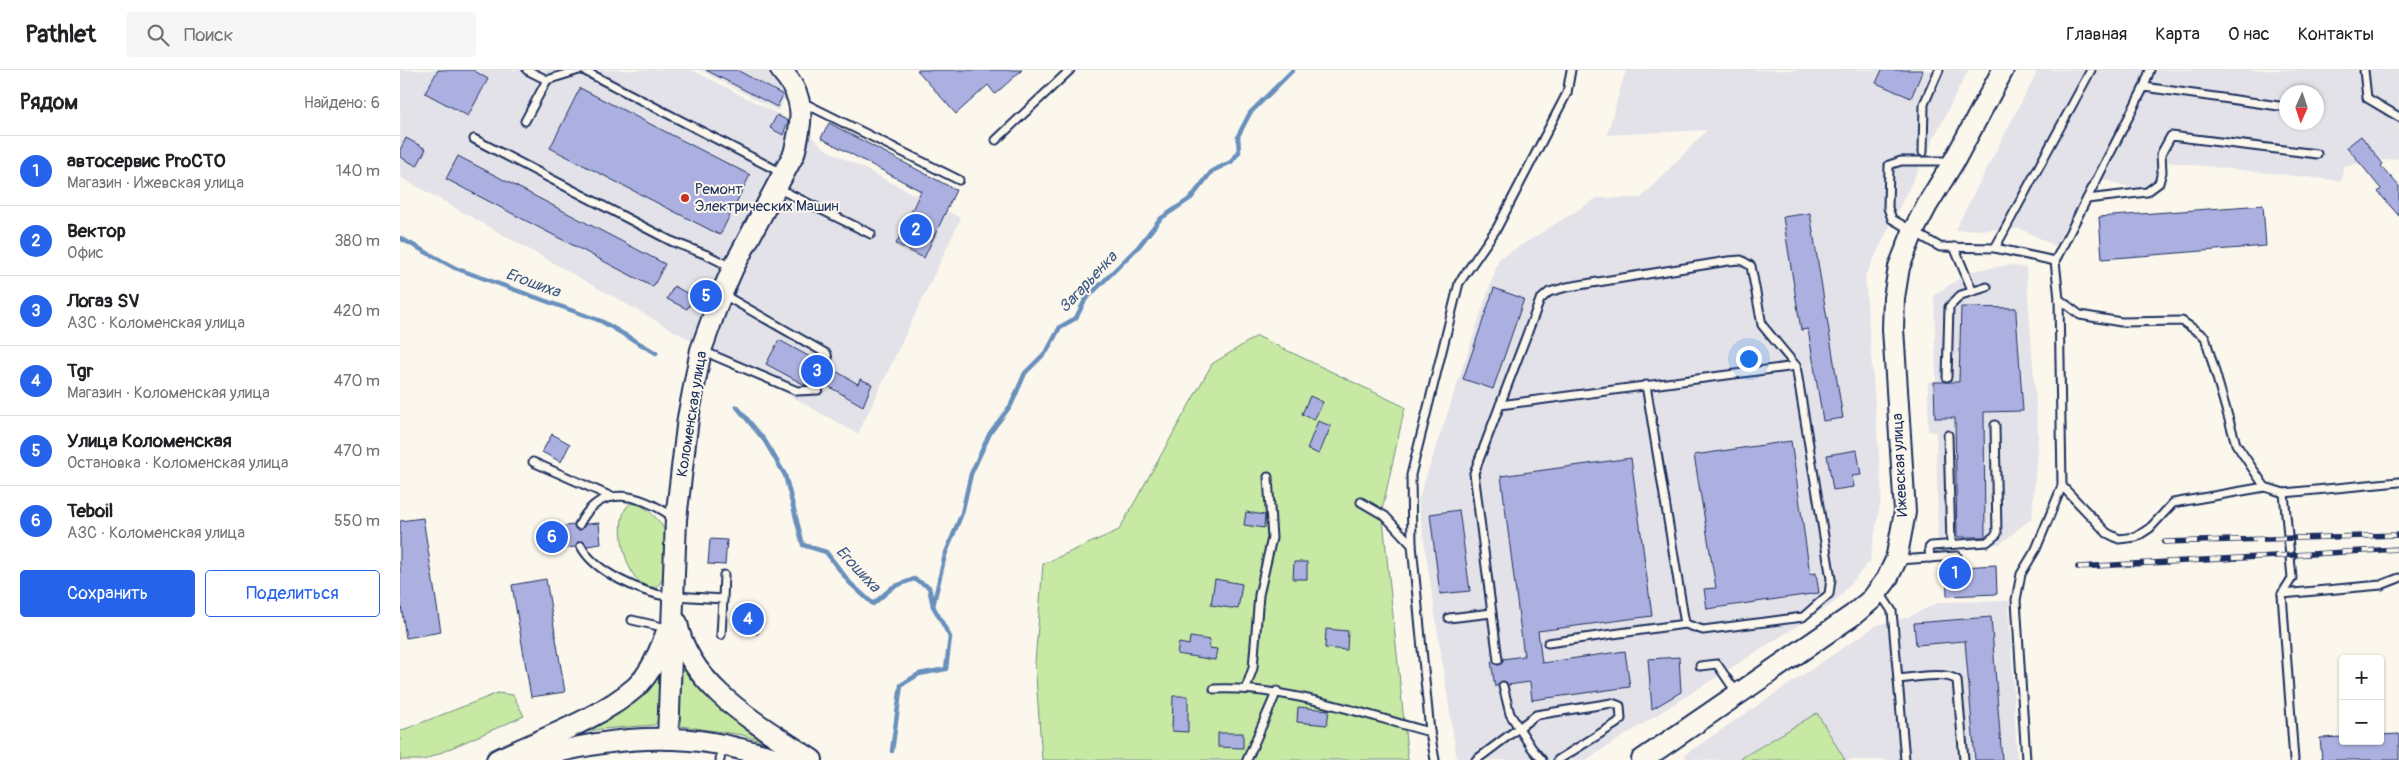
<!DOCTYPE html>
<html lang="ru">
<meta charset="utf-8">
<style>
body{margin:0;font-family:Pangolin,sans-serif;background:#f6f6f6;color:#202124}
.controls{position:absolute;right:15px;bottom:15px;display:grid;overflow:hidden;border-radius:5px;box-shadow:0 1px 4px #0004}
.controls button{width:45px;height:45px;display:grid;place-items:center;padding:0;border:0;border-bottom:1px solid #e0e0e0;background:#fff;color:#202124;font:25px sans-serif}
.compass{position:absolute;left:1879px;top:15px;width:45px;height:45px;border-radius:50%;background:#fff;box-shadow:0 1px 4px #0004;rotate:183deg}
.you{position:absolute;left:1348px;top:288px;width:18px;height:18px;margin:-12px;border:4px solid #fff;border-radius:50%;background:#1a73e8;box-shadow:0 0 0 8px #1a73e833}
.badge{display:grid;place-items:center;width:32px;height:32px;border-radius:50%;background:#2563eb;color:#fff;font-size:16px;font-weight:700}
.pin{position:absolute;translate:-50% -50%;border:2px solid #fff;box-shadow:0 1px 5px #0006}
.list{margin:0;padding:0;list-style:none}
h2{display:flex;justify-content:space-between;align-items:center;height:65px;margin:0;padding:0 20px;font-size:21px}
h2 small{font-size:16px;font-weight:400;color:#757577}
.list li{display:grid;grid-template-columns:32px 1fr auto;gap:15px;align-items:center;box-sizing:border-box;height:70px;padding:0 20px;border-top:1px solid #e0e0e0}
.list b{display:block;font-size:19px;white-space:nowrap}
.list p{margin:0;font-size:16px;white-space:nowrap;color:#757577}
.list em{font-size:16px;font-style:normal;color:#757577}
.actions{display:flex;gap:10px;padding:15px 20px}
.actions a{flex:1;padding:11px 0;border:1px solid #2563eb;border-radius:5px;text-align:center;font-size:18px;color:#2563eb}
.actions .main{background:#2563eb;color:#fff}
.icon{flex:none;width:28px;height:28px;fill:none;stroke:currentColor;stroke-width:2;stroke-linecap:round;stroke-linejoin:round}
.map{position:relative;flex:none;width:1999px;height:690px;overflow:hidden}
header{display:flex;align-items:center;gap:30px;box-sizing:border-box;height:70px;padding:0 25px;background:#fff;border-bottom:1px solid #e0e0e0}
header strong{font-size:24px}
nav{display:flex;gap:28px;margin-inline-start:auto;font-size:18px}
.search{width:350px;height:45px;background:#f6f6f6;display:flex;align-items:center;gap:12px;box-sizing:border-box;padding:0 18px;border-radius:5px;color:#757577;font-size:19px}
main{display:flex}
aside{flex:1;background:#fff}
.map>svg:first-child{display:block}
.built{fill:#e3e2e9;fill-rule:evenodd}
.green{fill:#c7e9a3;stroke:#718c80}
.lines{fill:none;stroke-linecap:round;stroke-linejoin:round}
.stream{stroke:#6990bc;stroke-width:4.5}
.building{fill:#acb0e1;stroke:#1b2f5e}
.lane-casing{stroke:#1b2f5e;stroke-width:11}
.secondary-casing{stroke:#1b2f5e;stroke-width:24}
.lane{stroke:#fbf7ec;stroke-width:7}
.secondary{stroke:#fbf7ec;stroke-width:20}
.rail-casing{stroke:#1b2f5e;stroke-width:5.5}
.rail{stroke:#fbf7ec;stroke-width:4;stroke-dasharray:11;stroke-linecap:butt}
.poi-dot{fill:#c8321e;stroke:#fbf7ec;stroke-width:2}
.labels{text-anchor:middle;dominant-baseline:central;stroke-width:4;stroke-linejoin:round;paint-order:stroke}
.poi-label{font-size:15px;fill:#1b2f5e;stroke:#fbf7ec;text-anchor:start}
.street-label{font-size:15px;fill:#1b2f5e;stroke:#fbf7ec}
.water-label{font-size:16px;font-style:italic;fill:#3c5885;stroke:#fbf7ec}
</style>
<header>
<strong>Pathlet</strong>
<div class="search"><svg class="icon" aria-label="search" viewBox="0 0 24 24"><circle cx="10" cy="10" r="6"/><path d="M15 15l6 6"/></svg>Поиск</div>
<nav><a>Главная</a><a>Карта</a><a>О нас</a><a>Контакты</a></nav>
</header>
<main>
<aside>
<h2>Рядом<small>Найдено: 6</small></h2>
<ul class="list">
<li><span class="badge">1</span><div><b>автосервис ProСТО</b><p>Магазин · Ижевская улица</p></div><em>140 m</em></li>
<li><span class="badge">2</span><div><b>Вектор</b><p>Офис</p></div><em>380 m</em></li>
<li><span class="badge">3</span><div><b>Логаз SV</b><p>АЗС · Коломенская улица</p></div><em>420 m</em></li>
<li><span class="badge">4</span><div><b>Tgr</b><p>Магазин · Коломенская улица</p></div><em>470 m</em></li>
<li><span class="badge">5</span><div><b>Улица Коломенская</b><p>Остановка · Коломенская улица</p></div><em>470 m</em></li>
<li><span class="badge">6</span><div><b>Teboil</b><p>АЗС · Коломенская улица</p></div><em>550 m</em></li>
</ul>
<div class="actions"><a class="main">Сохранить</a><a>Поделиться</a></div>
</aside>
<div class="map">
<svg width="1999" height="690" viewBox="0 0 1999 690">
<rect width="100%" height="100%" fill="#fbf7ec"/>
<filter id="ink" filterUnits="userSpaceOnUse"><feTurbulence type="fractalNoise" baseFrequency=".02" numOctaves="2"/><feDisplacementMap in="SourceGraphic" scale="10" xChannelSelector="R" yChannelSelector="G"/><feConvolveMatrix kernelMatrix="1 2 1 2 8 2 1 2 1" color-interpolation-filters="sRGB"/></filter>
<g filter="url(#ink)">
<g class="built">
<polygon points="0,0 292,0 394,52 427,80 561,148 458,364 0,107"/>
<polygon points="300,0 363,0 392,15 378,41"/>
<polygon points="1226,0 1568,0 1465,206 1482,424 1470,491 1435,532 1186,690 1057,690 1018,431 1099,189 1197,128 1241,128 1307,60 1207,65"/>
<path d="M1638,0h361v88l-56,8 -1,15 -174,-19 -25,29 -49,-14 -39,69 -34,-17 -66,1zM1886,22h30v30h-30z"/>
<polygon points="1610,195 1626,198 1638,364 1632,448 1600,474 1538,479 1536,362 1528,361 1528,312 1536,311 1534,225 1571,201"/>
<polygon points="1609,531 1617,690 1287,690 1284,685 1477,555 1508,547 1540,532"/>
</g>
<g class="green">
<polygon points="857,266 1005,337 982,440 1008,690 642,690 635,593 643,494 719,460 812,294"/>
<path d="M232,433c12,0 32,20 34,32 2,9 0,47 -9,51 -31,12 -48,-75 -25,-83z"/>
<polygon points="280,584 371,675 343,665 281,656 276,652"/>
<polygon points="262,597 260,650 254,655 201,659 169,665"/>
<polygon points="98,623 113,625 124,646 24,690 0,690 0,661"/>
<polygon points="1417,643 1445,690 1338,690"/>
</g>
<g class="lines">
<g class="stream">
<polyline points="0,168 55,198 201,251 256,283"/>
<polyline points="337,337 365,371 385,405 403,475 426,482 450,513 473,534 493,517 514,509 529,517 533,536 550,567 546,599 519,604 501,615 492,681"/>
<polyline points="533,536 545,485 562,443 571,404 590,363 611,335 625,303 647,281 660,257 676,248 685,230 739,176 760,149 791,128 812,101 831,92 839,82 838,66 850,43 893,0"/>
</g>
</g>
<g class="building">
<polygon points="38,0 73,0 88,9 68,46 25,23"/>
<polygon points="306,0 337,0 383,25 377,37"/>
<polygon points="517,0 622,0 595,24 588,15 556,44"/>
<polygon points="1482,0 1523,0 1511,28 1476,13"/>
<polygon points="180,18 350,105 320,165 150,78"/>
<polygon points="377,45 388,51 383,65 370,58"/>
<polygon points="429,53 556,120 524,188 496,174 521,121 421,68"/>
<polygon points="1961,66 1983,94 1981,96 1999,116 1999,146 1978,122 1981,119 1947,77"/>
<polygon points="6,68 26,79 17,96 0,87 0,80"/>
<polygon points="58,86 265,194 253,217 46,109"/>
<polygon points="1863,135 1866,176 1702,189 1699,147"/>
<polygon points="1410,143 1443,348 1423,351 1408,259 1401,260 1383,147"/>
<polygon points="274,216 294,227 287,239 267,229"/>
<polygon points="1094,218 1124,229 1093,319 1063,309"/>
<polygon points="1561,237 1616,238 1616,244 1623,341 1584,342 1585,467 1557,467 1555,348 1535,348 1534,312 1559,312"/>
<polygon points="379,270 423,294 415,315 405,315 366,294"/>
<polygon points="434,300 458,314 460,309 472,314 463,336 426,315"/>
<polygon points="910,326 923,332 914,350 902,344"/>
<polygon points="918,351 931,356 919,384 907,379"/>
<polygon points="152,364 170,374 161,392 142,382"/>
<polygon points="1391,371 1410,504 1416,503 1419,523 1307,539 1304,519 1316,518 1294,385"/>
<polygon points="1457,380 1461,405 1452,406 1454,417 1433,420 1427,385"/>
<polygon points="1231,388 1252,546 1138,561 1142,593 1225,581 1230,617 1132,630 1130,612 1108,615 1102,611 1095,617 1091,591 1099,595 1103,589 1124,586 1101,406"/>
<polygon points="1059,440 1070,521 1040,524 1030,444"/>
<polygon points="846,442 865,445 864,458 844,455"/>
<polygon points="23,448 41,562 6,568 0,529 0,451"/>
<polygon points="199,453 201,474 187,476 180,471 176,477 144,480 142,459 174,455 179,460 186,454"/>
<polygon points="310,469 327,470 325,495 308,494"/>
<polygon points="894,492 907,492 907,509 893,509"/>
<polygon points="1596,495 1597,524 1547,526 1546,498"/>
<polygon points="146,509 165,622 131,627 112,515"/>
<polygon points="815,509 842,514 838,539 811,535"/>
<polygon points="344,544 358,544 358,564 343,564"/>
<polygon points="1591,547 1602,690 1575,690 1565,571 1516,575 1514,553"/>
<polygon points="926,559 948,561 947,580 925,578"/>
<polygon points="790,567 810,570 809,578 817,579 815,590 777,584 779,573 789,575"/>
<polygon points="1279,587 1281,622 1252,639 1248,589"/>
<polygon points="773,626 788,626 788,662 772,661"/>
<polygon points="898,637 929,640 927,655 897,652"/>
<polygon points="818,663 843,663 843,678 818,677"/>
<polygon points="1999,664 1999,690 1922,690 1920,668 1943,667 1943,671 1980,671 1980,665"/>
</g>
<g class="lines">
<defs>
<g id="lane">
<polyline points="127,0 147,10 179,0"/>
<polyline points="183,0 382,103"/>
<polyline points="1964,0 1967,28 1999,47"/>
<polyline points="1744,17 1750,0"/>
<polyline points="402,32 559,110"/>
<polyline points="125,51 147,10"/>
<polyline points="74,69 271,171 307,185 331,197"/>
<polyline points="596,70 670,0"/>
<polyline points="1523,82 1524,34 1539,0"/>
<polyline points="1550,91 1501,91 1489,95 1488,138 1492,149 1540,177 1595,178 1655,191 1659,229 1680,245 1721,252 1782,251 1805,267 1836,374 1865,417 1884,423 1999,412"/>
<polyline points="377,118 471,164"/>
<polyline points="1687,129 1747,122 1759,113 1762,102 1761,84 1771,66 1917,84"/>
<polyline points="1554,177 1572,220"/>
<polyline points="1595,178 1691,0"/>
<polyline points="1655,191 1744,17 1886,37"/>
<polyline points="303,281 397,321 418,320 429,298 427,284 324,225"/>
<polyline points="1547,307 1549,237 1561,225 1587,217"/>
<polyline points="1100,335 1396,296"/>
<polyline points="1548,365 1551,474"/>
<polyline points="133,392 212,427"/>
<polyline points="1662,416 1707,463 1719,469 1736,467 1750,458 1773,433 1865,417"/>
<polyline points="961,432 985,446 1012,475"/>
<path d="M179,455c22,-44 62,-30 94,-8"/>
<path d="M181,476c13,26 61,47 90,51"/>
<polyline points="1530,488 1529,478 1531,476 1587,472 1597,464 1595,355"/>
<polyline points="1499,490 1557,486"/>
<polyline points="1480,523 1492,541 1505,690"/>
<polyline points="1882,524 1892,508 1884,423"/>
<polyline points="275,526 323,529 321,565"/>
<polyline points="323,529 324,505"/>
<polyline points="1049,548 1092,543"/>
<polyline points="232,550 267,558"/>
<polyline points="1148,573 1285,554"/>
<polyline points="1098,590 1074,403 1140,230 1149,222 1167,217 1328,191 1341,190 1351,196 1362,255 1396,296 1431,509 1429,524 1403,547 1303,560 1285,554 1246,315"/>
<polyline points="1300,596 1317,594 1336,622"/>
<path d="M1498,609c14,-1 47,-8 59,1l7,80"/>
<polyline points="1103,616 1110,644 1131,677 1142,690"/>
<polyline points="846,618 853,598 859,525 872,468 868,407"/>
<path d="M814,619c73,-3 145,24 216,43"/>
<polyline points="320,690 322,676"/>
<polyline points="847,690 877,621"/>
<polyline points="1035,690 1030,662 1012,475 1011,405 1059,213 1097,158 1167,23 1171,0"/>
<polyline points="1076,690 1136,645 1212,633 1220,636 1221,649 1217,653 1158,690"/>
<polyline points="1626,690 1616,530 1621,504 1636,479 1662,416 1659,229"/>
<polyline points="1894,690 1882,524 1981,515 1999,508"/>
</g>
<g id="secondary">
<path d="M277,553c12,65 85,103 135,137"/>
<path d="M268,669l8,-220 12,-101 13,-68 18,-50 14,-32 61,-114c9,-34 12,-56 -13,-84"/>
<path d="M97,690c43,-20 104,-42 139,-73 15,-14 23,-34 30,-53"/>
<path d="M128,690c60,-18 123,-27 185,-17 23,4 47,11 70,17"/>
<polyline points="1242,690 1453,545 1472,529 1487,509 1496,490 1505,442 1493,259 1494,228 1499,197 1513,162 1527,135 1554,91 1603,0"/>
</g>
</defs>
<use href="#lane" class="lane-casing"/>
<use href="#secondary" class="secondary-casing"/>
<use href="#lane" class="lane"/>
<use href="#secondary" class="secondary"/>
<defs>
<g id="rail">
<polyline points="1764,472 1999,465"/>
<polyline points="1678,497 1999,479"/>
</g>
</defs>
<use href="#rail" class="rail-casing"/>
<use href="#rail" class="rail"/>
</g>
</g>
<circle class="poi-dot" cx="285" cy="128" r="5"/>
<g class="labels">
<g class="poi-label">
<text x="295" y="119">Ремонт<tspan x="295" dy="17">Электрических Машин</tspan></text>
</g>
<g class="street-label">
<text transform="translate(292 344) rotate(-81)">Коломенская улица</text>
<text transform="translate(1500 395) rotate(-93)">Ижевская улица</text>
</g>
<g class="water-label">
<text transform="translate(688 212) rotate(-47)">Загарьенка</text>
<text transform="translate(133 213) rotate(20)">Егошиха</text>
<text transform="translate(458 499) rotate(47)">Егошиха</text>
</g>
</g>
</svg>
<div class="controls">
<button>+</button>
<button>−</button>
</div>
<svg class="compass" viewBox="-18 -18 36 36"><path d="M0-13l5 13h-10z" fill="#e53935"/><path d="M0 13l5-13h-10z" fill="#757577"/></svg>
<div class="you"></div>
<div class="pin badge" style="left:1555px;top:503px">1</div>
<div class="pin badge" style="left:516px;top:160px">2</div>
<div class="pin badge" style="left:417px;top:301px">3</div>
<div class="pin badge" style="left:348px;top:549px">4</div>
<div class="pin badge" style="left:306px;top:226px">5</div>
<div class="pin badge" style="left:152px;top:467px">6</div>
</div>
</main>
